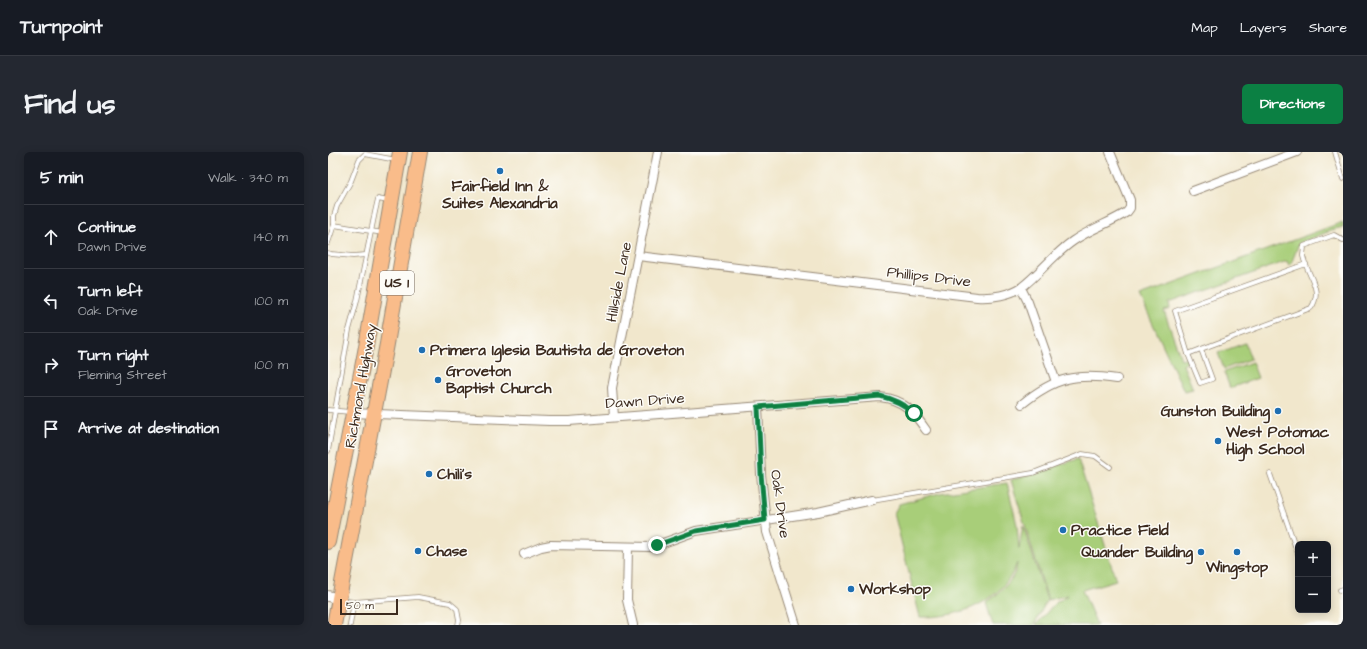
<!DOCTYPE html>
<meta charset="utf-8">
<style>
body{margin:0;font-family:"Architects Daughter",sans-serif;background:#242831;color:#f1f3f6}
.controls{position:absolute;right:12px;bottom:12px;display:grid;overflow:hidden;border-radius:6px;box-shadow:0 2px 10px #0003}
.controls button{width:36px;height:36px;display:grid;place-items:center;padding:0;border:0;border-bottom:1px solid #363941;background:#171b24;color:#f1f3f6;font:20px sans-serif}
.scale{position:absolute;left:12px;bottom:10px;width:58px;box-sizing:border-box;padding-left:4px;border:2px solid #3b2a1e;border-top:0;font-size:11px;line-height:14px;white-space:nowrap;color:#3b2a1e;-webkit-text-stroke:3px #fdfcf7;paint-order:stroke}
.stop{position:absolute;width:12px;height:12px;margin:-9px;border:3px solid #0b8043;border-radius:50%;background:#fff}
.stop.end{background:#0b8043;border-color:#fff;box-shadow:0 1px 4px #0008}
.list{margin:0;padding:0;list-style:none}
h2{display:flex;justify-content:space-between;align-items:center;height:52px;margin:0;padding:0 16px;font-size:17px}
h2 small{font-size:13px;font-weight:400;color:#9ea1a6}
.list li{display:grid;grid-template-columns:26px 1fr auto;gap:12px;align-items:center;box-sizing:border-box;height:64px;padding:0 16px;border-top:1px solid #363941}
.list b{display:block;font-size:15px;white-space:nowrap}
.list p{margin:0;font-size:13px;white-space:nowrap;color:#9ea1a6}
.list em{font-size:13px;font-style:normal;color:#9ea1a6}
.icon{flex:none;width:22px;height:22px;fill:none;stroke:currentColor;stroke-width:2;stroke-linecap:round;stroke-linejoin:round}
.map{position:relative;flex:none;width:1015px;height:473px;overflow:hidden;border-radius:6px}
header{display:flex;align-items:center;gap:24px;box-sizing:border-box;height:56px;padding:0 20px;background:#171b24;border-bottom:1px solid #363941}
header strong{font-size:19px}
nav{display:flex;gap:22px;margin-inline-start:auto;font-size:14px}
.intro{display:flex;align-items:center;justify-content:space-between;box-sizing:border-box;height:96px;padding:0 24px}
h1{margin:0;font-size:28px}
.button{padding:10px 18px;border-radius:6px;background:#0b8043;color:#fff;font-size:14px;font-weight:700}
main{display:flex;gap:24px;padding:0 24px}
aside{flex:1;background:#171b24;border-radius:6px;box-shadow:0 2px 10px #0003}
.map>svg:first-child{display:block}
.green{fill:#a8ce79;stroke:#727c4c}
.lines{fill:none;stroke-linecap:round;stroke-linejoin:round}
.service-casing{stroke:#968875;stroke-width:5.5}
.minor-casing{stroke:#968875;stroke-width:10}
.tertiary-casing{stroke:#968875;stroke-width:12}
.trunk-casing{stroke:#968875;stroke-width:16}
.service{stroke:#fff;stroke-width:4}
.minor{stroke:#fff;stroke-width:8}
.tertiary{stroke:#fff;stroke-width:10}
.trunk{stroke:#f9bc8a;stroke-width:14}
.route{stroke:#0b8043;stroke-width:5}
.poi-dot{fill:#1f6fb2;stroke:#fdfcf7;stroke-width:1.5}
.labels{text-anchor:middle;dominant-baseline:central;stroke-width:3;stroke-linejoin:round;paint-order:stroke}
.shield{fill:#fdfcf7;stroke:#75695f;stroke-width:1}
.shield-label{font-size:14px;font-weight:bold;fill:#3b2a1e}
.poi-label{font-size:15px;font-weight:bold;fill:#3b2a1e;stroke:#fdfcf7;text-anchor:start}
.street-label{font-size:15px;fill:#3b2a1e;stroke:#fdfcf7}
</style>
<header>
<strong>Turnpoint</strong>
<nav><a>Map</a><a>Layers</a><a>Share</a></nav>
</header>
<div class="intro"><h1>Find us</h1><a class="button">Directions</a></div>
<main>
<aside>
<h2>5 min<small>Walk · 340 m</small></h2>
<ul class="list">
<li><svg class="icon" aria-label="ahead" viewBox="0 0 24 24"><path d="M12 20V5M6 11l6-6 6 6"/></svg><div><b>Continue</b><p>Dawn Drive</p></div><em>140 m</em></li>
<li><svg class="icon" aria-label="left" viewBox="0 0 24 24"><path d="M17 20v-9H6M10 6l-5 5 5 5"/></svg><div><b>Turn left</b><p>Oak Drive</p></div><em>100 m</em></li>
<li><svg class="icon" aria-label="right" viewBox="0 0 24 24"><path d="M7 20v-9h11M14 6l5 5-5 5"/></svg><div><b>Turn right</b><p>Fleming Street</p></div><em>100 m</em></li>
<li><svg class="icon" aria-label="arrive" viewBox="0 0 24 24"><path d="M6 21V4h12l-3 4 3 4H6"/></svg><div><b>Arrive at destination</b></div></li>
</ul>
</aside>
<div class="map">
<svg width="1015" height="473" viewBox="0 0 1015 473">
<rect width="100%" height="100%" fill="#fdfcf7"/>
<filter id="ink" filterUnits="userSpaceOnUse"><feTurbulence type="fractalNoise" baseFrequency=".025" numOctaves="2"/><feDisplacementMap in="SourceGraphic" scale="8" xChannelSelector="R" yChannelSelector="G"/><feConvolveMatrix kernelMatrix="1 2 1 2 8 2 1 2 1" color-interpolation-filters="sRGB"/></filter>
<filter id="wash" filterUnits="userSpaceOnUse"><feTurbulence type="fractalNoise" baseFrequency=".012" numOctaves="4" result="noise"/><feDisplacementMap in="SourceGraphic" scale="16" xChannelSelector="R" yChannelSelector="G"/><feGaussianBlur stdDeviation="0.9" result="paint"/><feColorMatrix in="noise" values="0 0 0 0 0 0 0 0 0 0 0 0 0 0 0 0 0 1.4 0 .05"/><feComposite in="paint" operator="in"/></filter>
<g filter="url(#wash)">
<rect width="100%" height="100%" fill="#f1e7cc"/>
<g class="green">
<polygon points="1015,70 1015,76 1010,76 971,91 963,112 961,113 959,109 841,151 842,157 836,159 853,207 858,206 860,209 855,213 865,237 856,239 812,144"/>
<polygon points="917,191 923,207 896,217 890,201"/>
<polygon points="924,210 930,226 902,236 896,220"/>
<polygon points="750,307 788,428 754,438 769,473 708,473 726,452 740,443 720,448 683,328"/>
<path d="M679,331l10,42 2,24 4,-24 24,75 -13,25h-41l-7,-22c13,-10 30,-23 31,-40 -14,39 -58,55 -97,54l-26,-104 5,-9 41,-11z"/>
</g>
</g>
<g filter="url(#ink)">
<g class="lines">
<defs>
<g id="service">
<polyline points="1007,0 1015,27"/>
<polyline points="6,73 55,81"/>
<polyline points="0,91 6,73 6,64 9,54 23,29 31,8 37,2 68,8"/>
<polyline points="0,101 3,102 25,104 38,103"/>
<path d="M978,112l-131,47 13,43 12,29 12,-4 -11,-30 110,-41c13,-18 -4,-33 -8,-52 0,-3 1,-6 1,-10l30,-11 9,5"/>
<polyline points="860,202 873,197"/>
<polyline points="0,258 22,260"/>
<polyline points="0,299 21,178 29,149 47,60 50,47 60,49"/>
<polyline points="942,322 970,402"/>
<polyline points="544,348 705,321 754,302 767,304 782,315"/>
<polyline points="1012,438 1015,437"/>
<polyline points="13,448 26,450 90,445 122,451 129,457 131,468 130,473"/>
<polyline points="22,473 26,450"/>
</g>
<g id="minor">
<polyline points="865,39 969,0"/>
<path d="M310,104l339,41c15,1 33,-2 45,-10 18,-14 32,-33 51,-46 17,-12 37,-18 54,-29l3,-4v-8l-20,-48"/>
<polyline points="693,136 700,150 728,230"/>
<path d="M694,252c33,-27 54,-31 95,-25"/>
<polyline points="430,255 433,322 439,380 468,473"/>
<path d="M24,261l197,8h20l311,-24c24,3 33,14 46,33"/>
<polyline points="286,265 284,236 330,0"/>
<polyline points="300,395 299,448 305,473"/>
<polyline points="196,402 213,395 223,393 324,395 368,379 490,360 544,348"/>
</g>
<polyline id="tertiary" points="0,444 11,447"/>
<g id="trunk">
<polyline points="0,390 37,200 72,0"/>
<polyline points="6,473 59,192 92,0"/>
</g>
</defs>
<use href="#service" class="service-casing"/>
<use href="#minor" class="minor-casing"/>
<use href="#tertiary" class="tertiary-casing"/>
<use href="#trunk" class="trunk-casing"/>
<use href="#service" class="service"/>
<use href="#minor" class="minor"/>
<use href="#tertiary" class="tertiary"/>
<use href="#trunk" class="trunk"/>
</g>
</g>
<g class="lines" filter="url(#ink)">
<path class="route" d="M329,393l39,-14 69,-11 -4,-46 -3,-67 122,-11c13,3 24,8 34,17"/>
</g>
<g class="poi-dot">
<circle cx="172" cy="19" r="4"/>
<circle cx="94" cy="198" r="4"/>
<circle cx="110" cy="228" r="4"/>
<circle cx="950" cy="259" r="4"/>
<circle cx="890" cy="289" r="4"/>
<circle cx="101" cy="322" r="4"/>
<circle cx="735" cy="378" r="4"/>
<circle cx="90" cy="399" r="4"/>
<circle cx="873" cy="400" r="4"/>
<circle cx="909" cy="400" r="4"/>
<circle cx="523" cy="437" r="4"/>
</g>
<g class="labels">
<rect class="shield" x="52" y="119" width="34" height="24" rx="3"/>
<g class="shield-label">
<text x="69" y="131">US 1</text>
</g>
<g class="poi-label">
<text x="172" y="34" text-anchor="middle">Fairfield Inn &amp;<tspan x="172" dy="17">Suites Alexandria</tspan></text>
<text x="102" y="198">Primera Iglesia Bautista de Groveton</text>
<text x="118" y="219">Groveton<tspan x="118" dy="17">Baptist Church</tspan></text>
<text x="942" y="259" text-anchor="end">Gunston Building</text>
<text x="898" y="280">West Potomac<tspan x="898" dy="17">High School</tspan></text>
<text x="109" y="322">Chili's</text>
<text x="743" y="378">Practice Field</text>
<text x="98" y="399">Chase</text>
<text x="865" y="400" text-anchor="end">Quander Building</text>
<text x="909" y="415" text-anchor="middle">Wingstop</text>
<text x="531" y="437">Workshop</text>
</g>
<g class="street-label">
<text transform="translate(601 125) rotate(7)">Phillips Drive</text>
<text transform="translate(291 130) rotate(-79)">Hillside Lane</text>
<text transform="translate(33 234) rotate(-80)">Richmond Highway</text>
<text transform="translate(317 249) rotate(-4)">Dawn Drive</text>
<text transform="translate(452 352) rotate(82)">Oak Drive</text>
</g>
</g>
</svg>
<div class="controls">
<button>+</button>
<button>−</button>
</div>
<div class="scale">50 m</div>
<div class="stop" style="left:586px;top:261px"></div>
<div class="stop end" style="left:329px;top:393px"></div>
</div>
</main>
